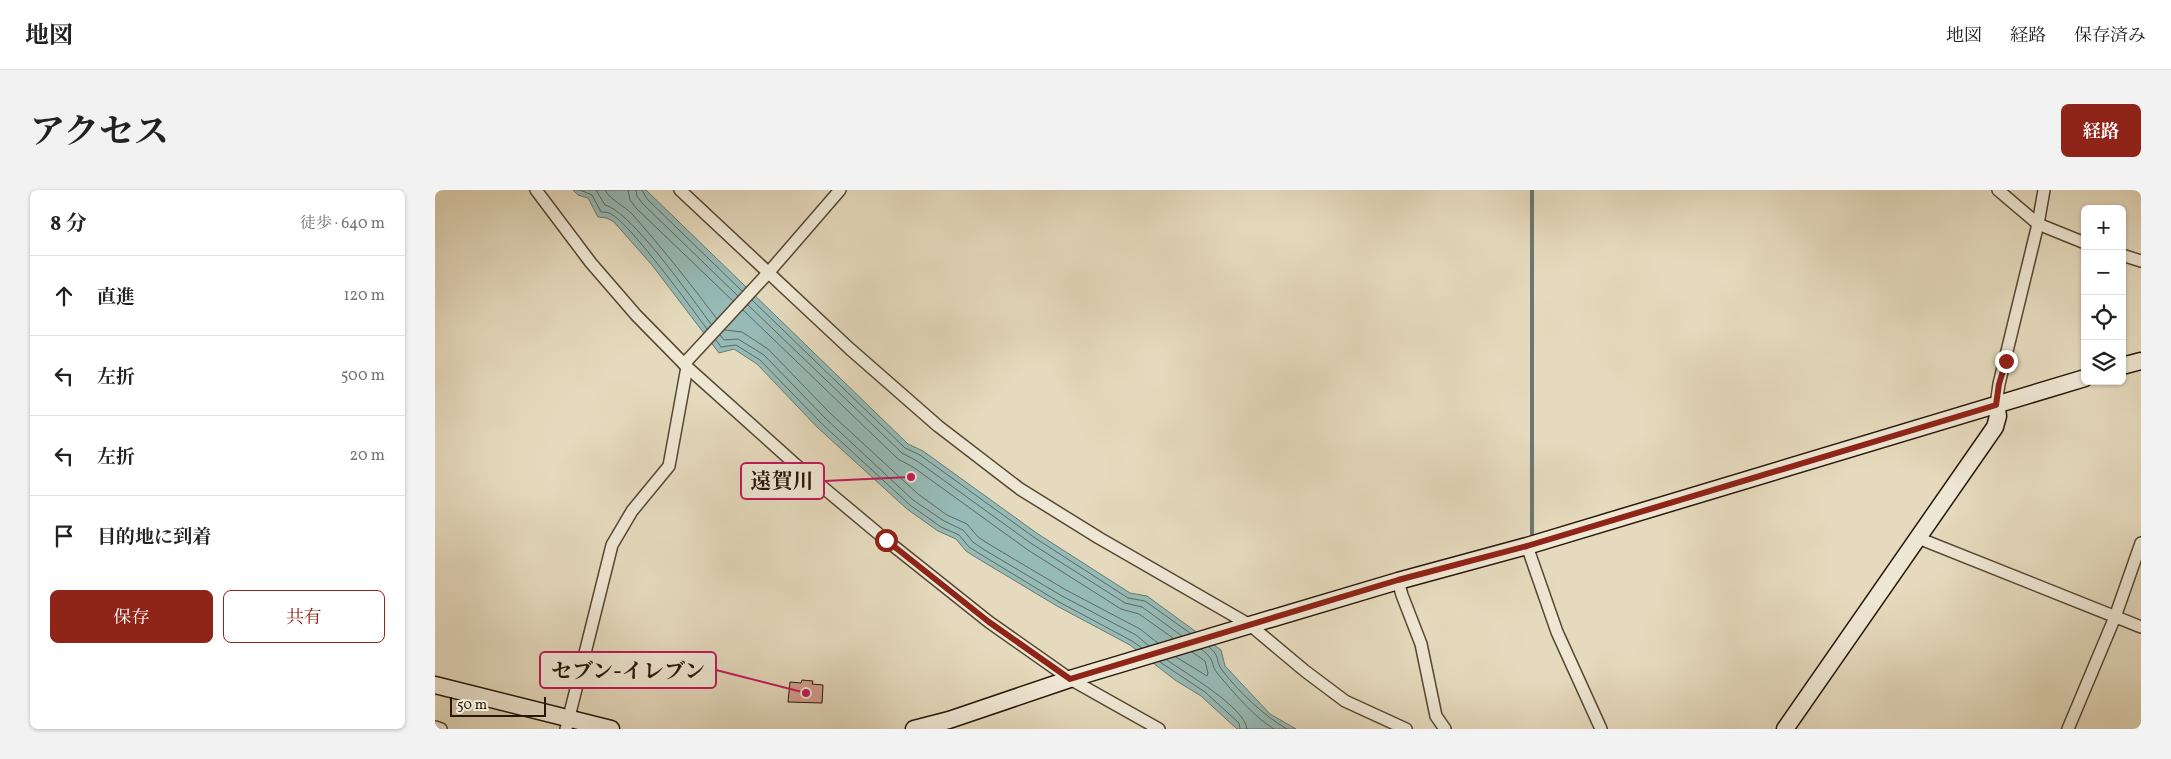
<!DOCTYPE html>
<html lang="ja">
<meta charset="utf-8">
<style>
body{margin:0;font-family:Vollkorn,"Noto Serif JP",serif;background:#f2f2f2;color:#222}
.controls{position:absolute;right:15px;top:15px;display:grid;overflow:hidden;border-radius:8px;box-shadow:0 1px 4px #0004}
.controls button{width:45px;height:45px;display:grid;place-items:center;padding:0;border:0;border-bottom:1px solid #e0e0e0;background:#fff;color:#222;font:25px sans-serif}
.scale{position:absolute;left:15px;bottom:12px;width:96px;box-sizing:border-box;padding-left:5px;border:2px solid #281607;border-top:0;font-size:14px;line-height:18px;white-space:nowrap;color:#281607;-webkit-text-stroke:4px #eee7d4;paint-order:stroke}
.stop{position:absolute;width:15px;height:15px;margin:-11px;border:4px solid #8f2418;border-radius:50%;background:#fff}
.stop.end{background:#8f2418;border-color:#fff;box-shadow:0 1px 5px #0008}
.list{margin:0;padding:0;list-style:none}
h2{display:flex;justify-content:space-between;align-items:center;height:65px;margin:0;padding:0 20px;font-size:21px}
h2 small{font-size:16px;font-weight:400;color:#767676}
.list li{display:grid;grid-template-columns:32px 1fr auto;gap:15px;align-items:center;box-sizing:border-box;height:80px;padding:0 20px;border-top:1px solid #e0e0e0}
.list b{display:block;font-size:19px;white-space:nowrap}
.list em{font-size:16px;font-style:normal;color:#767676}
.actions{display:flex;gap:10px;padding:15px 20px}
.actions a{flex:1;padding:11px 0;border:1px solid #8f2418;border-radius:8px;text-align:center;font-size:18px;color:#8f2418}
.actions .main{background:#8f2418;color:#fff}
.icon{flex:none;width:28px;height:28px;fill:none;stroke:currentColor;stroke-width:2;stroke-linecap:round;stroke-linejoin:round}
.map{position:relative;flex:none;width:1706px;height:539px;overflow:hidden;border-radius:8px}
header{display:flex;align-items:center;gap:30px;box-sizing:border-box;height:70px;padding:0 25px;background:#fff;border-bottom:1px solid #e0e0e0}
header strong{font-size:24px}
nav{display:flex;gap:28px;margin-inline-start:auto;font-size:18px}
.intro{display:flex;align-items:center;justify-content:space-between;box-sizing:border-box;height:120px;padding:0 30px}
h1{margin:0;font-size:35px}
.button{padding:12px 22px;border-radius:8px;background:#8f2418;color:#fff;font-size:18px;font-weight:700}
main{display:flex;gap:30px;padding:0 30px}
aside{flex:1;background:#fff;border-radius:8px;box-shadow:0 1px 4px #0004}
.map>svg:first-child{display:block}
.water{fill:#96bab6;stroke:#6a7870}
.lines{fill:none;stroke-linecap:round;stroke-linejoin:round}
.shore{stroke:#5f685e;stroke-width:1}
.stream{stroke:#6a7870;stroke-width:4}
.building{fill:#d59e90;stroke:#281607}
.street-casing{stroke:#574734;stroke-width:14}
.secondary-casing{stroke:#281607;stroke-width:19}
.street{stroke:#eee7d4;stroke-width:11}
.secondary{stroke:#eee7d4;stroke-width:16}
.route{stroke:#8f2418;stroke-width:6}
.leader{fill:none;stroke:#c2185b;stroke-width:2}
.callout-dot{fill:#c2185b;stroke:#eee7d4;stroke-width:2}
.callout{fill:#eee7d4;stroke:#c2185b;stroke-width:2}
.callout-label{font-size:21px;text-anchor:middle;font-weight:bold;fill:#281607}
</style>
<header>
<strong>地図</strong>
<nav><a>地図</a><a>経路</a><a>保存済み</a></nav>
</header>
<div class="intro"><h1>アクセス</h1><a class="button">経路</a></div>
<main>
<aside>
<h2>8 分<small>徒歩 · 640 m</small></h2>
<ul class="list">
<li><svg class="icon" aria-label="ahead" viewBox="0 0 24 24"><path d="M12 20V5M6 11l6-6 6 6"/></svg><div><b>直進</b></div><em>120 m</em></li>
<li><svg class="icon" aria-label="left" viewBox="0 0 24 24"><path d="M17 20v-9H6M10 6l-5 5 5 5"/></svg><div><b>左折</b></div><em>500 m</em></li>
<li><svg class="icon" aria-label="left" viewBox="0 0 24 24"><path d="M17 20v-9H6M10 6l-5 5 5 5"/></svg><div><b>左折</b></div><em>20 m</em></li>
<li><svg class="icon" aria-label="arrive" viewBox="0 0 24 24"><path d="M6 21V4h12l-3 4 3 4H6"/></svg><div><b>目的地に到着</b></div></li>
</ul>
<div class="actions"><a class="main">保存</a><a>共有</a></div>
</aside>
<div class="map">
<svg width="1706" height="539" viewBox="0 0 1706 539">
<rect width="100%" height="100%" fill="#e5dabd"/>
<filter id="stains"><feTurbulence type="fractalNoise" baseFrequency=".004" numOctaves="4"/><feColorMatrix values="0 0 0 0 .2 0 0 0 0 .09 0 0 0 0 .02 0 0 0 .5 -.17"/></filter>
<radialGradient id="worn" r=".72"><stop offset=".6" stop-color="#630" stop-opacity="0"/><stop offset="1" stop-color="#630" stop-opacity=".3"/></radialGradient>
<polygon class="water" points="138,0 211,0 473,254 488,261 603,344 695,403 712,406 786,460 790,476 835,524 861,539 802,539 766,506 740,490 695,455 622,416 542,368 531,361 521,349 503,341 472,319 382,237 322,174 299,159 284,163 217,75 179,32 172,28 163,27 153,8 143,5"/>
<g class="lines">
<g class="shore">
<path d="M145,0l12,5 9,17c3,0 5,0 8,1 18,6 83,96 98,116"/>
<path d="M161,0l9,15c27,7 87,94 106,119"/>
<path d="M170,0c6,11 19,15 28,25 30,34 57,68 84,104"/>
<polyline points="193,0 195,10 201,18 298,111"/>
<polyline points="201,0 202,6 207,13 303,106"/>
<polyline points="207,0 212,9 307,101"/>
<polyline points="317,110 470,258 485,265 600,348 693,408 710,411 755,443"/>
<polyline points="313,115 467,263 482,271 597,354 690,413 707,417 747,446"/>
<polyline points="308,120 463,269 478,277 593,360 686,419 704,424 738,448"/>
<polyline points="290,140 307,142 333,159 395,223 483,304 512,325 532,334 543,347 552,353 631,400 705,439 723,453"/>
<polyline points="285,145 289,150 303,149 329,165 390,228 478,310 509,331 528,340 538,352 548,359 627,406 701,445 714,456"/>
<polyline points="281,150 286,157 301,155 325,170 386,233 475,315 506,337 524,345 534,357 545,364 624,412 697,451 707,458"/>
<path d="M774,457c12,9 6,14 13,23 16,21 42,46 65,59"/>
<path d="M766,459c16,12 8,14 17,25 16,19 35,42 56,55"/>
<polyline points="741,467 772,486 773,483 770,471 757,462"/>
<path d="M732,470c18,13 78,47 80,69"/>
<polyline points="725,472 770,502 804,533 805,539"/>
</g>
<polyline class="stream" points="1097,0 1097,344"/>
</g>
<polygon class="building" points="367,490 378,491 377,494 388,495 387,513 353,512 355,492 366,493"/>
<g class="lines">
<defs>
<g id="street">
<polyline points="101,0 156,73 201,125 252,177 234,276 197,321 177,355 131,539"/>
<polyline points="245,0 415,159 503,236 585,299 664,348 815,435 870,481 910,511 971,539"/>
<polyline points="1563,0 1603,34 1650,53"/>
<polyline points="1687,65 1706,71"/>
<polyline points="249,174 334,82 405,0"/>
<polyline points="252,177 360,274 451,350 554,432 635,489 724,539"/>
<polyline points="1561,215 1564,194 1603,34 1609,0"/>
<polyline points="1483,348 1706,437"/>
<polyline points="1092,356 1122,442 1166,539"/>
<polyline points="963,391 967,405 986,454 1001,526 1010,539"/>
<polyline points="0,537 6,539"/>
<polyline points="1633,539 1680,427 1706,353"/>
</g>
<g id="secondary">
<polyline points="1687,176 1706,171"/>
<polyline points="0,495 176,539"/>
<polyline points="479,539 514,530 635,489 815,435 963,391 1092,356 1650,188"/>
<polyline points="1350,539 1560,237 1563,226 1561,215"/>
</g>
</defs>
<use href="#street" class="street-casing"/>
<use href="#secondary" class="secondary-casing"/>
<use href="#street" class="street"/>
<use href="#secondary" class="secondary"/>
</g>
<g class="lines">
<polyline class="route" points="451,350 554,432 635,489 963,390 1092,356 1561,215 1564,194 1571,171"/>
</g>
<path class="leader" d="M476 287L389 291M371 503L281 480"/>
<g class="callout-dot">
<circle cx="476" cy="287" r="5"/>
<circle cx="371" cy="503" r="5"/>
</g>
<g class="callout">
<rect x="306" y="273" width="83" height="36" rx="5"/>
<rect x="105" y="462" width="176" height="36" rx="5"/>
</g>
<g class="callout-label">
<text x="347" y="298">遠賀川</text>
<text x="193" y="488">セブン-イレブン</text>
</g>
<rect width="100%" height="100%" filter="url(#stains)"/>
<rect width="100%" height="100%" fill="url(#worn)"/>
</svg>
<div class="controls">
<button>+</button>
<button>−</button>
<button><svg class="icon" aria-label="locate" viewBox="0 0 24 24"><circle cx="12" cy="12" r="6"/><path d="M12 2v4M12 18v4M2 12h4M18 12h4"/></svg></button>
<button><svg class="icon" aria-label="layers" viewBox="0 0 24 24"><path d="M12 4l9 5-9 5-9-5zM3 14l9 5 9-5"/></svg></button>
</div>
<div class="scale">50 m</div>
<div class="stop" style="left:451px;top:350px"></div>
<div class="stop end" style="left:1571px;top:171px"></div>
</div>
</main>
